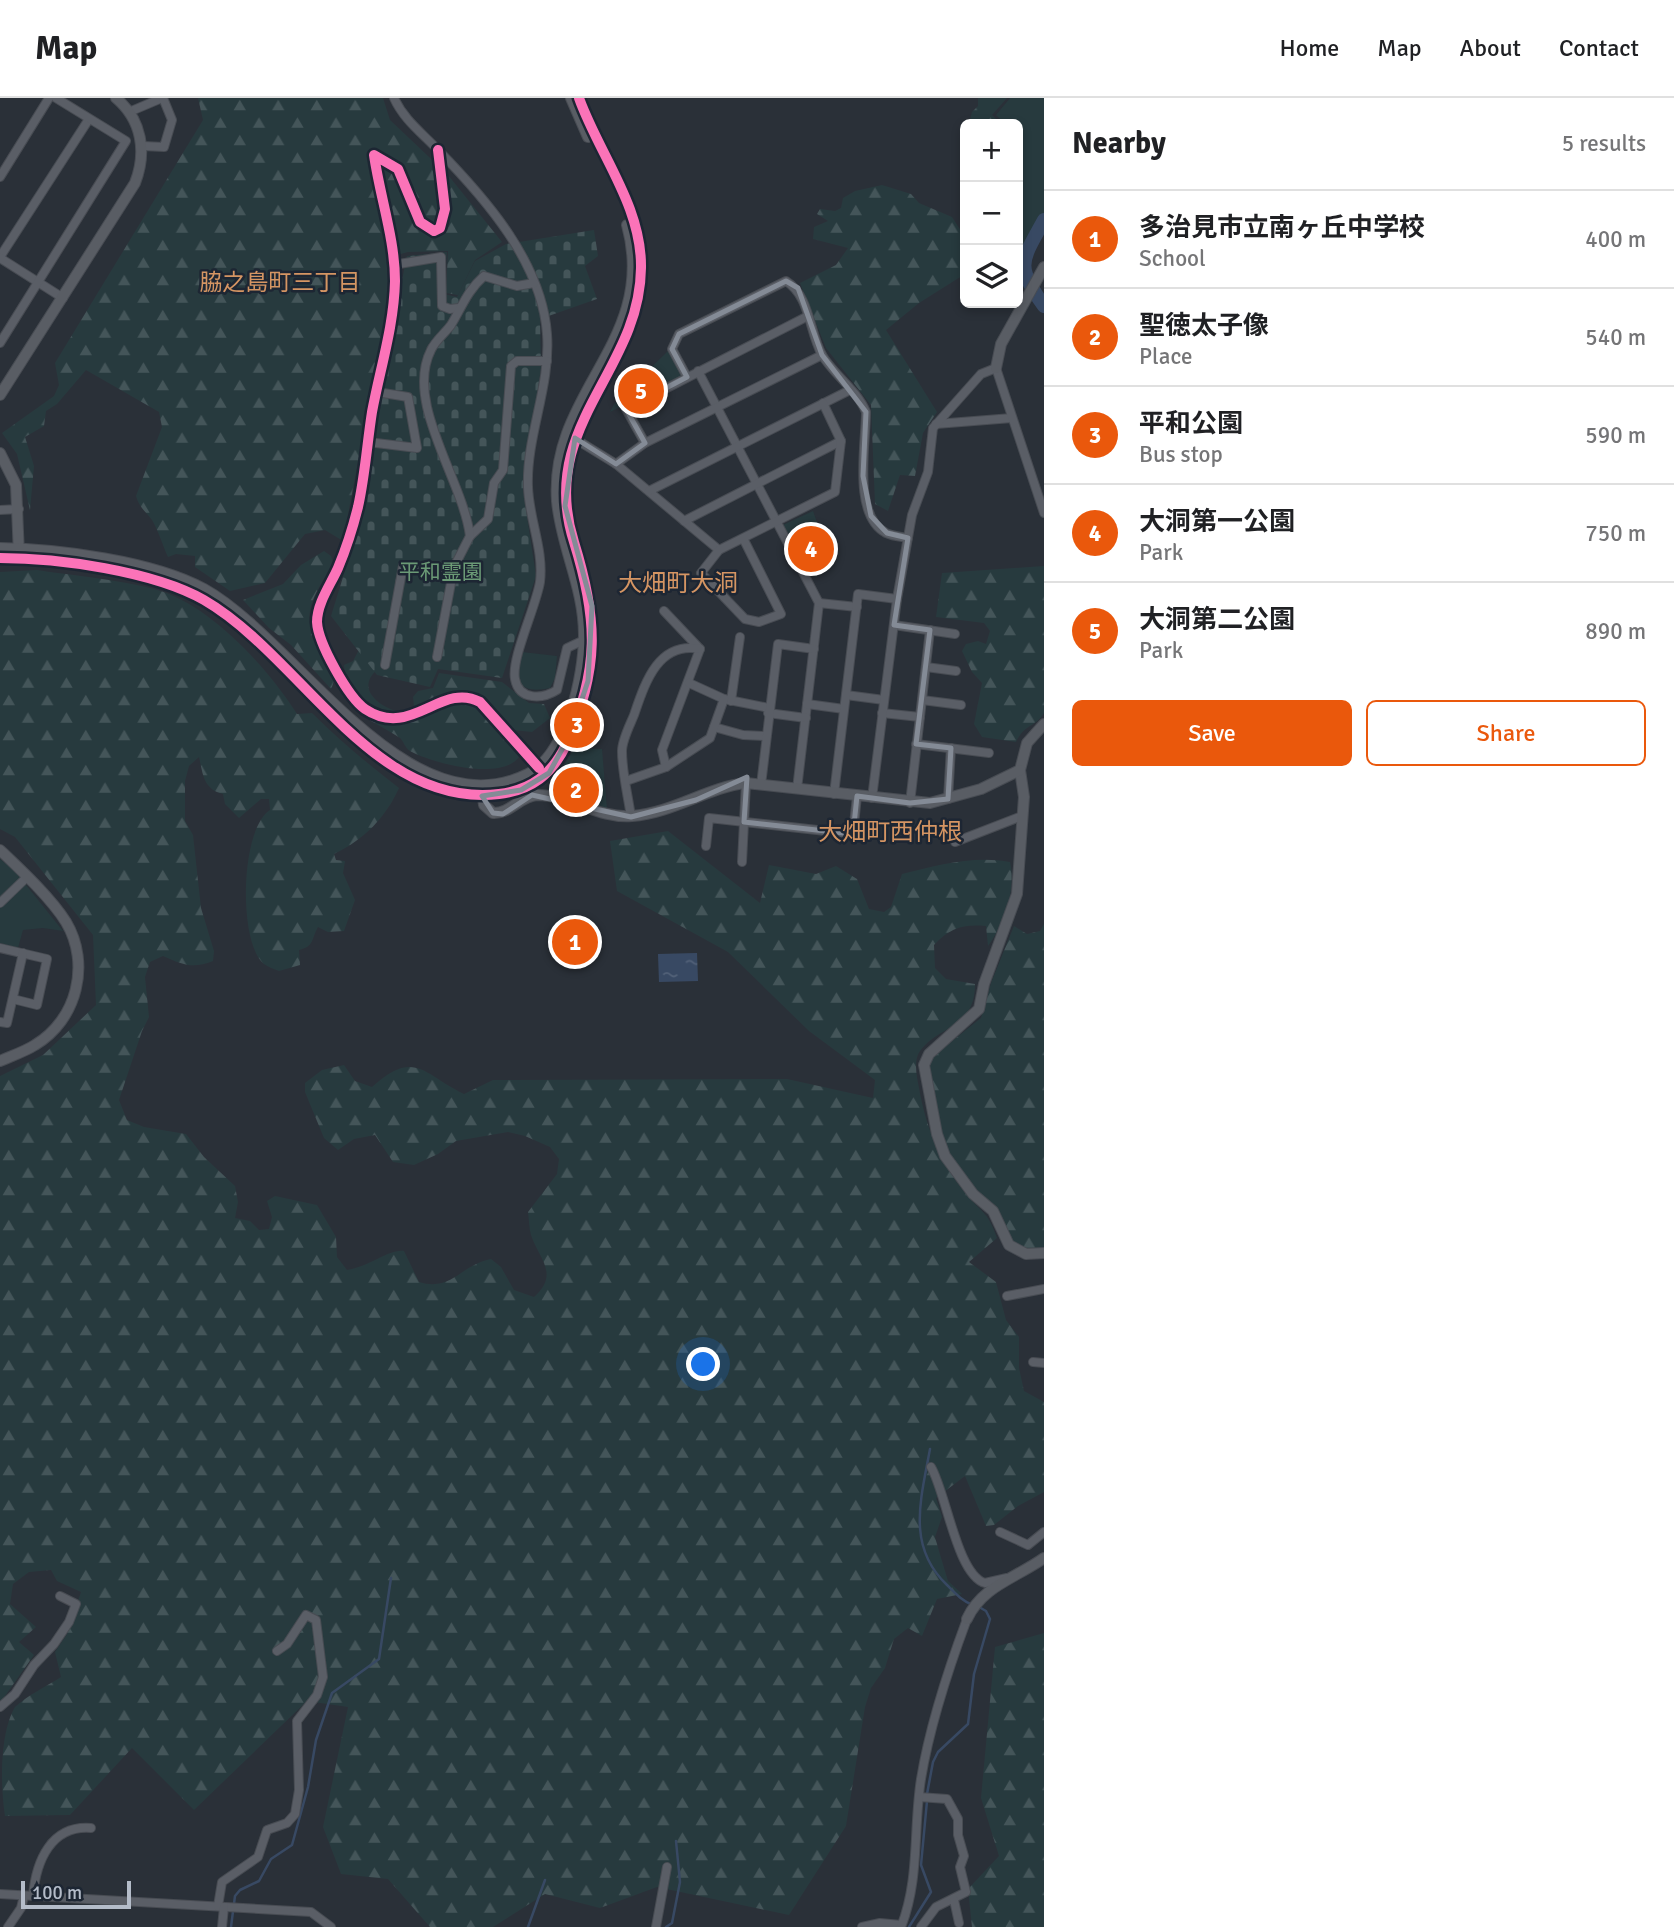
<!DOCTYPE html>
<meta charset="utf-8">
<style>
body{margin:0;font-family:Signika,"Noto Sans JP",sans-serif;background:#f6f6f6;color:#202124}
.controls{position:absolute;right:21px;top:21px;display:grid;overflow:hidden;border-radius:10px;box-shadow:0 4px 10px #0003}
.controls button{width:63px;height:63px;display:grid;place-items:center;padding:0;border:0;border-bottom:2px solid #e0e0e0;background:#fff;color:#202124;font:35px sans-serif}
.scale{position:absolute;left:21px;bottom:18px;width:110px;box-sizing:border-box;padding-left:7px;border:4px solid #b4bcc9;border-top:0;font-size:19px;line-height:24px;white-space:nowrap;color:#b4bcc9;-webkit-text-stroke:5px #1d2633;paint-order:stroke}
.you{position:absolute;left:704px;top:1267px;width:24px;height:24px;margin:-18px;border:5px solid #fff;border-radius:50%;background:#1a73e8;box-shadow:0 0 0 10px #1a73e833}
.badge{display:grid;place-items:center;width:46px;height:46px;border-radius:50%;background:#ea580c;color:#fff;font-size:23px;font-weight:700}
.pin{position:absolute;translate:-50% -50%;border:4px solid #fff;box-shadow:0 2px 7px #0006}
.list{margin:0;padding:0;list-style:none}
h2{display:flex;justify-content:space-between;align-items:center;height:91px;margin:0;padding:0 28px;font-size:30px}
h2 small{font-size:23px;font-weight:400;color:#757577}
.list li{display:grid;grid-template-columns:46px 1fr auto;gap:21px;align-items:center;box-sizing:border-box;height:98px;padding:0 28px;border-top:2px solid #e0e0e0}
.list b{display:block;font-size:26px;white-space:nowrap}
.list p{margin:0;font-size:23px;white-space:nowrap;color:#757577}
.list em{font-size:23px;font-style:normal;color:#757577}
.actions{display:flex;gap:14px;padding:21px 28px}
.actions a{flex:1;padding:16px 0;border:2px solid #ea580c;border-radius:10px;text-align:center;font-size:24px;color:#ea580c}
.actions .main{background:#ea580c;color:#fff}
.icon{flex:none;width:38px;height:38px;fill:none;stroke:currentColor;stroke-width:2;stroke-linecap:round;stroke-linejoin:round}
.map{position:relative;flex:none;width:1044px;height:1829px;overflow:hidden}
header{display:flex;align-items:center;gap:42px;box-sizing:border-box;height:98px;padding:0 35px;background:#fff;border-bottom:2px solid #e0e0e0}
header strong{font-size:33px}
nav{display:flex;gap:38px;margin-inline-start:auto;font-size:24px}
main{display:flex}
aside{flex:1;background:#fff}
.map>svg:first-child{display:block}
.green{fill:#273a3e}
.forest{fill:url(#forest-firs)}
.cemetery{fill:url(#cemetery-stones)}
.water{fill:url(#water-ripples)}
.lines{fill:none;stroke-linecap:round;stroke-linejoin:round}
.stream{stroke:#384963;stroke-width:2.5}
.river{stroke:#384963;stroke-width:14}
.street-casing{stroke:#484c53;stroke-width:10}
.secondary-casing{stroke:#484c53;stroke-width:12}
.street{stroke:#5a5e66;stroke-width:8}
.secondary{stroke:#595d64;stroke-width:10}
.cycleway-casing{stroke:#1d2633;stroke-width:15}
.cycleway{stroke:#fb73b8;stroke-width:10}
.marked{fill:none;stroke:#848b96;stroke-width:5;stroke-linejoin:round}
.labels{text-anchor:middle;dominant-baseline:central;stroke-width:5;stroke-linejoin:round;paint-order:stroke}
.park-label{font-size:21px;fill:#6b9a76;stroke:#1d2633}
.neighbourhood-label{font-size:23px;fill:#d59563;stroke:#1d2633}
.quarter-label{font-size:24px;fill:#d59563;stroke:#1d2633}
</style>
<header>
<strong>Map</strong>
<nav><a>Home</a><a>Map</a><a>About</a><a>Contact</a></nav>
</header>
<main>
<div class="map">
<svg width="1044" height="1829" viewBox="0 0 1044 1829">
<defs>
<pattern id="forest-firs" width="22" height="20" patternUnits="userSpaceOnUse" patternTransform="scale(1.75)"><rect width="22" height="20" fill="#273a3e"/><path d="M5 1l3.5 6h-7zM16 11l3.5 6h-7z" fill="#445559"/></pattern>
<pattern id="cemetery-stones" width="16" height="16" patternUnits="userSpaceOnUse" patternTransform="scale(1.75)"><rect width="16" height="16" fill="#273a3e"/><path d="M2 7V4a2 2 0 0 1 4 0v3zM10 15v-3a2 2 0 0 1 4 0v3z" fill="#445559"/></pattern>
<pattern id="water-ripples" width="26" height="14" patternUnits="userSpaceOnUse" patternTransform="scale(1.75)"><rect width="26" height="14" fill="#384963"/><path d="M2 4q2-2 4 0t4 0M15 11q2-2 4 0t4 0" fill="none" stroke="#526178"/></pattern>
</defs>
<rect width="100%" height="100%" fill="#2a3038"/>
<g class="green">
<polygon points="1010,0 1044,0 1044,118 1019,159 1018,26 1005,26 996,17"/>
<polygon points="669,252 681,274 680,280 610,314 614,306"/>
<polygon points="813,413 829,459 816,479 806,470 783,427"/>
<path d="M522,554l35,4 -2,22 -5,10c-31,7 -39,-8 -28,-36z"/>
<path d="M574,650l28,1 5,60c-13,-5 -53,-12 -49,-31 2,-8 12,-21 16,-30z"/>
<polygon points="0,761 14,772 63,833 43,830 23,832 18,850 0,845"/>
</g>
<g class="forest">
<path d="M198,0h185l7,22 58,55 54,67 -27,18 -17,35 -12,-2 2,-42 -40,1 -18,5 -3,51 -44,233 -18,-11 -20,4 -40,49 -35,8 -35,-24v-11l-19,-2 -8,3c-5,-11 -10,-27 -16,-37 -7,-9 -13,-13 -16,-24l26,-69 -3,-15 -73,-42 -29,34 -11,7 -2,15 -19,11 9,29 -4,44 -13,-56 -15,-21 52,-37 5,-11 -4,-22 148,-243z"/>
<polygon points="978,0 1007,0 992,17 1001,26 969,26 972,14 978,8"/>
<polygon points="882,87 911,96 919,105 952,119 965,139 965,176 919,205 886,232 937,314 923,335 915,378 900,377 888,413 875,406 871,307 826,250 800,185 836,167 848,150 813,141 814,129 828,123 817,116 820,111 835,113 841,110 843,100 855,93"/>
<path d="M324,453l7,5 3,8c-12,18 -30,42 -23,65 5,19 31,40 20,60l-40,-44 -22,-17 -26,-28 40,-16 18,-19z"/>
<path d="M1044,468v147c-9,15 -19,10 -28,29l-34,-5 -8,-13 8,-41 -10,-11 -10,-21 4,-7 12,-3 8,3 4,-13 -6,-8 -48,-6 6,-44z"/>
<path d="M37,472c39,6 79,9 117,19 55,14 114,79 143,125l15,-1c27,27 56,51 87,75 -13,29 -35,52 -65,66l2,6 9,1 -2,12 12,27 -11,31 -16,1 -10,-5c-7,12 -3,19 -19,23l1,15 -21,6c-5,-2 -11,-4 -15,-7 -26,-21 -24,-135 6,-154l-1,-11h-8l-22,19 -14,-14 -2,-10c-20,-5 -20,-20 -24,-37l-10,9 -4,15v40l8,14 8,73 13,43 -1,10c-20,8 -30,4 -50,-5l-13,6 -5,15 4,40 -7,14 -23,69 8,20 17,7 42,7 18,23 31,29 3,16 -3,16 15,3 9,9 10,-1 3,-12 -5,-16 8,-5 42,9 19,32 1,20 10,13c22,-3 42,-21 57,-19l15,31c33,10 41,-17 72,-23l10,8 13,23 20,7c26,-23 5,-38 -3,-62 -2,-7 -2,-16 -3,-23l29,-38 2,-15 -9,-12 -25,-11 -17,-4 -52,9 -18,13 -24,11 -21,-3 -18,-27 -21,4 -16,11 -14,-12 -19,-46v-9l17,-13 22,-5 11,16 17,6c43,-39 52,-12 92,7l29,-14 294,-1 86,19 2,-18 -66,-49 -81,-79 -111,-61 -7,-50 58,-10 92,72 9,-38 47,9 20,-8 21,13 12,30 15,3 7,-5 11,-33c35,-9 73,-19 108,-12 6,28 -5,61 -22,84l-2,-20c-23,-2 -36,2 -52,19l1,23 11,11 29,5c0,45 -36,41 -55,67 -7,10 -3,26 -1,37 7,41 22,75 48,107 16,19 21,17 30,43l-28,24 27,20 10,38 13,17v31l5,23 20,11v90l-26,14 -24,19 -8,1 -21,-50 -29,22 6,19 -7,20 4,14 9,30 14,13 -25,5 -15,37 -14,-8 -14,11 -9,29 -14,20 -6,19 -19,119 -57,89 -132,-28 -57,21 -55,-14 -52,33h-63l-42,-48 -47,-5 -18,-47 25,-120 -41,-6 -113,109 -62,-62 -62,67 -65,1c-5,-32 -5,-84 10,-109 13,-12 32,-21 46,-30l-6,-25 12,-18 14,-42 -24,-11 -6,-11 -22,2 -16,12 -3,20 26,23 -17,15 15,13 -34,48v-627l43,-21 53,-50 -3,-70 -78,-98 -15,-8v-257z"/>
<path d="M361,548l23,17c-5,5 -13,11 -15,18 -5,17 21,30 34,32 -35,5 -56,-13 -59,-48l9,-4z"/>
<polygon points="439,575 502,584 529,605 544,606 550,620 532,634 513,632 474,597 465,596 419,610 414,608 413,599 418,593 433,590"/>
<path d="M466,602c23,11 38,36 53,57 -18,24 -85,7 -109,-6 -5,-3 -6,-9 -10,-13 -10,-7 -23,-13 -34,-20l2,-5c51,21 53,-8 98,-13z"/>
<polygon points="1044,826 1044,1152 1024,1150 1011,1143 995,1107 978,1096 954,1063 944,1047 929,973 932,959 981,920 991,885 1014,828 1027,836 1040,833"/>
<polygon points="1044,1535 1044,1829 972,1829 968,1791 999,1758 981,1700 995,1549"/>
</g>
<polygon class="cemetery" points="594,132 598,158 585,168 597,201 540,221 541,270 523,392 536,478 502,580 438,571 430,589 377,577 331,518 365,408 378,300 407,158 447,154 444,196 457,199 475,163 506,146"/>
<polygon class="water" points="697,855 698,883 659,884 658,856"/>
<g class="lines">
<g class="stream">
<path d="M930,1351c-9,50 -24,97 17,136 8,8 15,16 26,20"/>
<polyline points="927,1696 933,1664 938,1654 968,1626 974,1576 990,1521 986,1513 979,1509"/>
<polyline points="231,1829 235,1798 240,1792 259,1783 271,1761 292,1747 308,1689 316,1642 332,1595 379,1561 391,1480"/>
<polyline points="528,1829 545,1782"/>
<polyline points="666,1829 672,1825 680,1784 676,1743"/>
<polyline points="909,1829 931,1794 921,1767 927,1703"/>
</g>
<path class="river" d="M1044,122c-23,42 -29,45 0,86"/>
<defs>
<g id="street">
<path d="M394,0c10,22 28,35 44,52 48,49 104,113 109,184 4,52 -21,102 -19,153 1,32 16,63 12,95 -4,25 -29,76 -25,97 4,22 28,20 42,11l10,-42 17,-8"/>
<polyline points="129,14 162,0"/>
<polyline points="143,48 164,49 172,22 163,0"/>
<path d="M438,52l7,59 -5,19 -6,3 -14,-9 -22,-53 -24,-14c6,42 21,84 21,126 -1,45 -15,88 -23,131 -5,32 -7,64 -14,95 -5,20 -12,42 -20,61 -7,16 -21,35 -21,54 1,21 31,75 48,87 46,31 76,-28 115,-7l59,66"/>
<polyline points="0,79 49,0"/>
<polyline points="0,159 89,21"/>
<polyline points="0,160 63,200"/>
<polyline points="393,167 441,159 442,208 450,211 459,210"/>
<polyline points="0,245 126,43 56,0"/>
<polyline points="698,273 819,505 797,691"/>
<path d="M687,279l-15,-28 7,-15 107,-53c24,15 23,50 36,74 12,20 35,35 44,57 0,32 -14,103 20,121 6,3 16,4 22,5"/>
<polyline points="936,326 1012,320"/>
<polyline points="572,339 616,366 719,452"/>
<polyline points="368,344 417,350 408,299 377,294"/>
<polyline points="645,345 626,311 808,218"/>
<polyline points="616,366 645,345 822,257"/>
<polyline points="649,393 850,292"/>
<polyline points="0,412 19,411"/>
<polyline points="684,423 841,343"/>
<polyline points="470,438 488,421 494,385 503,372 511,268 517,263 547,263"/>
<polyline points="743,440 781,516 759,524 745,521 701,475 719,452 835,394 841,343 823,305"/>
<polyline points="819,505 857,509"/>
<polyline points="664,513 700,551 662,652 666,669"/>
<polyline points="894,527 955,536"/>
<path d="M437,559l17,-90 16,-31c-7,-56 -66,-133 -39,-186 4,-9 14,-17 20,-25 11,-18 16,-34 33,-49l33,10 17,-3"/>
<polyline points="385,567 403,468 454,469"/>
<polyline points="926,569 956,573"/>
<polyline points="689,585 724,601 769,610"/>
<polyline points="846,597 884,602"/>
<polyline points="922,602 961,607"/>
<polyline points="731,603 740,539"/>
<polyline points="807,606 844,611"/>
<polyline points="768,615 806,620"/>
<polyline points="882,615 920,619"/>
<polyline points="714,629 743,637 766,638"/>
<polyline points="916,646 989,655"/>
<polyline points="626,683 666,669 710,640 724,601"/>
<polyline points="761,687 778,546 814,551"/>
<polyline points="834,696 858,496 897,501"/>
<polyline points="872,700 897,501 912,417 928,374 933,330 981,276 996,270 1044,415"/>
<polyline points="948,701 951,650"/>
<polyline points="910,705 930,532"/>
<path d="M631,719c-3,-22 -9,-44 -9,-66 0,-11 8,-26 12,-36 11,-32 24,-74 66,-66"/>
<polyline points="955,744 1022,718"/>
<polyline points="706,748 709,720 853,736 857,698"/>
<polyline points="742,764 746,685"/>
<polyline points="0,805 26,780"/>
<polyline points="0,850 47,861 37,907 13,901"/>
<polyline points="0,924 7,925 23,855"/>
<polyline points="1007,1198 1044,1191"/>
<polyline points="1033,1264 1044,1265"/>
<path d="M931,1369c15,25 26,108 54,116l22,-5"/>
<polyline points="1000,1434 1028,1447 1044,1434"/>
<polyline points="0,1609 15,1596 34,1567 54,1546 69,1524 76,1506 60,1498"/>
<polyline points="919,1699 947,1701 958,1721 958,1737 964,1758 960,1769 966,1794 936,1809 921,1829"/>
<polyline points="0,1796 311,1814 331,1829"/>
<path d="M33,1798c3,-35 18,-71 58,-68"/>
<polyline points="954,1802 959,1825"/>
<polyline points="218,1808 222,1784 258,1759 267,1732 287,1725 295,1716 299,1692 297,1623 317,1597 323,1579 316,1522 306,1517 287,1546 277,1553"/>
<polyline points="8,1829 21,1810 24,1798"/>
<polyline points="222,1829 224,1809"/>
<polyline points="656,1829 667,1769"/>
<polyline points="862,1829 880,1825 901,1827"/>
<path d="M901,1829c19,-48 12,-98 20,-148 9,-55 27,-109 46,-160"/>
</g>
<g id="secondary">
<polyline points="571,0 588,39"/>
<polyline points="996,270 1001,246 1044,169"/>
<path d="M0,297l135,-212c12,-31 7,-63 -19,-85"/>
<polyline points="0,355 16,387 19,457"/>
<path d="M0,450c58,1 153,13 204,41 92,51 203,245 324,185 39,-20 56,-98 56,-139 0,-48 -23,-88 -27,-134 -8,-110 102,-160 70,-276"/>
<path d="M0,460c58,0 153,13 204,42 97,56 169,209 295,194 33,-4 53,-20 67,-49 34,-76 32,-126 8,-203 -37,-116 66,-170 67,-274 1,-62 -42,-114 -62,-170"/>
<polyline points="1044,626 1027,645 1020,672 1024,699 1017,796 984,886 979,911 929,956 924,967 937,1036 945,1058 973,1096 993,1113 1009,1147 1026,1156 1044,1155"/>
<path d="M482,693l2,14 9,8c17,1 27,-17 44,-18 32,0 62,24 95,21 41,-3 76,-29 114,-33l184,20 51,-14 39,-19"/>
<path d="M0,752c21,20 51,48 66,72 25,42 11,98 -31,123 -11,7 -24,11 -35,16"/>
<path d="M967,1521c15,-33 49,-41 77,-61"/>
</g>
</defs>
<use href="#street" class="street-casing"/>
<use href="#secondary" class="secondary-casing"/>
<use href="#street" class="street"/>
<use href="#secondary" class="secondary"/>
<defs>
<g id="cycleway">
<path d="M438,52l7,59 -5,19 -6,3 -14,-9 -22,-53 -24,-14c6,42 21,84 21,126 -1,45 -15,88 -23,131 -5,32 -7,64 -14,95 -5,20 -12,42 -20,61 -7,16 -21,35 -21,54 1,21 31,75 48,87 46,31 76,-28 115,-7l59,66"/>
<path d="M0,460c58,0 153,13 204,42 97,56 169,209 295,194 33,-4 53,-20 67,-49 34,-76 32,-126 8,-203 -37,-116 66,-170 67,-274 1,-62 -42,-114 -62,-170"/>
</g>
</defs>
<use href="#cycleway" class="cycleway-casing"/>
<use href="#cycleway" class="cycleway"/>
</g>
<path class="marked" d="M786,183l12,7 24,67 44,57 -3,64 8,40 16,17 21,5 -14,87 36,5 -14,114 35,4 -3,51 -38,4 -53,-7 -4,38 -109,-12 3,-45 -51,23 -65,17 -99,-22 -29,19 -10,-1 -11,-17 39,-6 28,-17 21,-38 18,-54 4,-75 -27,-100 10,-68 41,26 29,-21 -19,-34 61,-32 -15,-28 7,-15z"/>
<g class="labels">
<g class="park-label">
<text x="441" y="474">平和霊園</text>
</g>
<g class="neighbourhood-label">
<text x="280" y="184">脇之島町三丁目</text>
</g>
<g class="quarter-label">
<text x="678" y="485">大畑町大洞</text>
<text x="890" y="734">大畑町西仲根</text>
</g>
</g>
</svg>
<div class="controls">
<button>+</button>
<button>−</button>
<button><svg class="icon" aria-label="layers" viewBox="0 0 24 24"><path d="M12 4l9 5-9 5-9-5zM3 14l9 5 9-5"/></svg></button>
</div>
<div class="scale">100 m</div>
<div class="you"></div>
<div class="pin badge" style="left:575px;top:844px">1</div>
<div class="pin badge" style="left:576px;top:692px">2</div>
<div class="pin badge" style="left:577px;top:627px">3</div>
<div class="pin badge" style="left:811px;top:451px">4</div>
<div class="pin badge" style="left:641px;top:293px">5</div>
</div>
<aside>
<h2>Nearby<small>5 results</small></h2>
<ul class="list">
<li><span class="badge">1</span><div><b>多治見市立南ヶ丘中学校</b><p>School</p></div><em>400 m</em></li>
<li><span class="badge">2</span><div><b>聖徳太子像</b><p>Place</p></div><em>540 m</em></li>
<li><span class="badge">3</span><div><b>平和公園</b><p>Bus stop</p></div><em>590 m</em></li>
<li><span class="badge">4</span><div><b>大洞第一公園</b><p>Park</p></div><em>750 m</em></li>
<li><span class="badge">5</span><div><b>大洞第二公園</b><p>Park</p></div><em>890 m</em></li>
</ul>
<div class="actions"><a class="main">Save</a><a>Share</a></div>
</aside>
</main>
